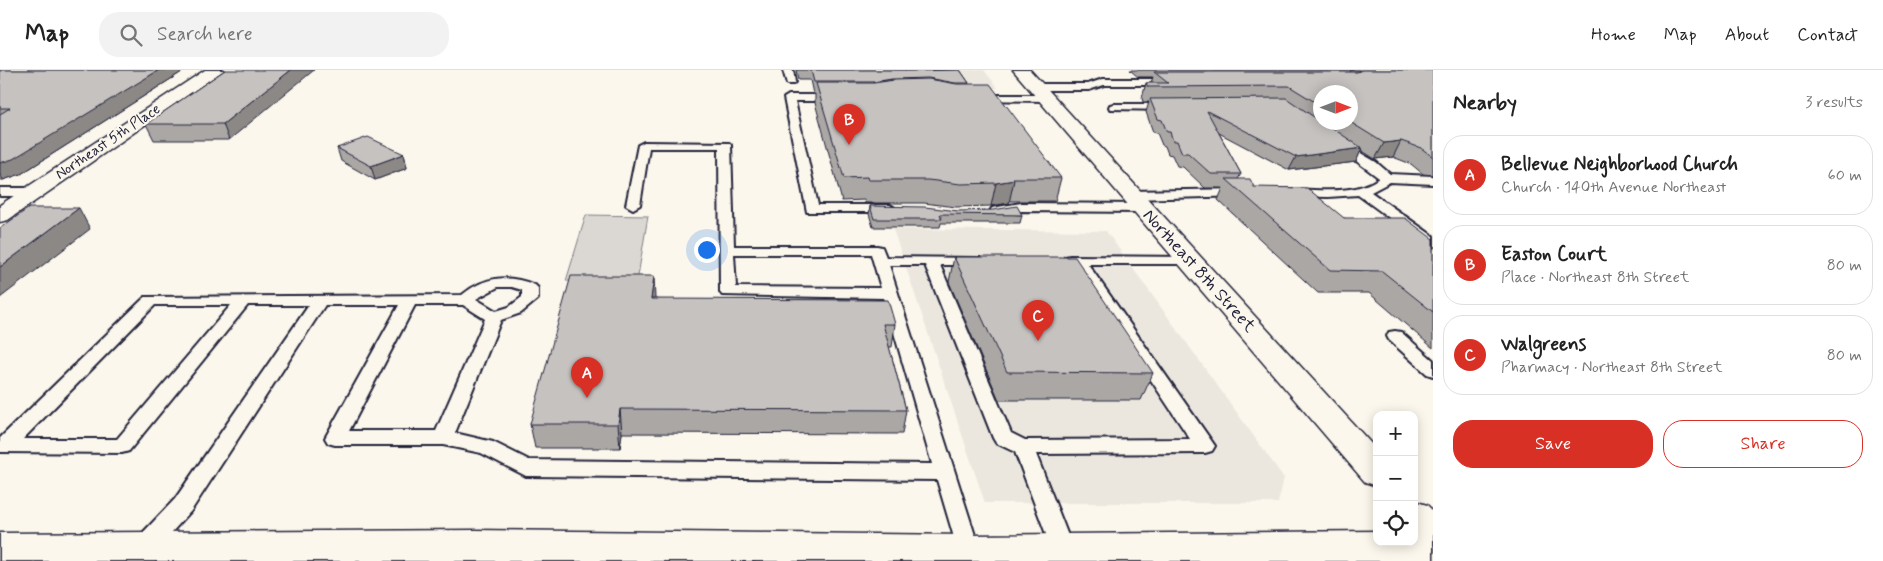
<!DOCTYPE html>
<meta charset="utf-8">
<style>
body{margin:0;font-family:Mynerve,sans-serif;background:#f2f2f2;color:#222}
.controls{position:absolute;right:15px;bottom:15px;display:grid;overflow:hidden;border-radius:10px;box-shadow:0 2px 12px #0003}
.controls button{width:45px;height:45px;display:grid;place-items:center;padding:0;border:0;border-bottom:1px solid #e0e0e0;background:#fff;color:#222;font:25px sans-serif}
.compass{position:absolute;left:1313px;top:15px;width:45px;height:45px;border-radius:50%;background:#fff;box-shadow:0 2px 12px #0003;rotate:90deg}
.you{position:absolute;left:706px;top:179px;width:18px;height:18px;margin:-12px;border:4px solid #fff;border-radius:50%;background:#1a73e8;box-shadow:0 0 0 8px #1a73e833}
.badge{display:grid;place-items:center;width:32px;height:32px;border-radius:50%;background:#d93025;color:#fff;font-size:16px;font-weight:700}
.pin{position:absolute;translate:-50% -41px;filter:drop-shadow(0 1px 2px #0008)}
.pin::after{content:'';position:absolute;top:26px;width:18px;height:15px;background:inherit;clip-path:polygon(0 0,100% 0,50% 100%)}
.list{margin:0;padding:0;list-style:none}
h2{display:flex;justify-content:space-between;align-items:center;height:65px;margin:0;padding:0 20px;font-size:21px}
h2 small{font-size:16px;font-weight:400;color:#767676}
.list li{display:grid;grid-template-columns:32px 1fr auto;gap:15px;align-items:center;box-sizing:border-box;height:80px;margin:0 10px 10px;padding:0 10px;border:1px solid #e0e0e0;border-radius:20px}
.list b{display:block;font-size:19px;white-space:nowrap}
.list p{margin:0;font-size:16px;white-space:nowrap;color:#767676}
.list em{font-size:16px;font-style:normal;color:#767676}
.actions{display:flex;gap:10px;padding:15px 20px}
.actions a{flex:1;padding:11px 0;border:1px solid #d93025;border-radius:20px;text-align:center;font-size:18px;color:#d93025}
.actions .main{background:#d93025;color:#fff}
.icon{flex:none;width:28px;height:28px;fill:none;stroke:currentColor;stroke-width:2;stroke-linecap:round;stroke-linejoin:round}
.map{position:relative;flex:none;width:1433px;height:491px;overflow:hidden}
header{display:flex;align-items:center;gap:30px;box-sizing:border-box;height:70px;padding:0 25px;background:#fff;border-bottom:1px solid #e0e0e0}
header strong{font-size:24px}
nav{display:flex;gap:28px;margin-inline-start:auto;font-size:18px}
.search{width:350px;height:45px;background:#f2f2f2;display:flex;align-items:center;gap:12px;box-sizing:border-box;padding:0 18px;border-radius:20px;color:#767676;font-size:19px}
main{display:flex}
aside{flex:1;background:#fff}
.map>svg:first-child{display:block}
.built{fill:#ebe7df}
.green{fill:#dbd8d3;stroke:#7e7d87}
.lines{fill:none;stroke-linecap:round;stroke-linejoin:round}
.service-casing{stroke:#22223b;stroke-width:4}
.minor-casing{stroke:#22223b;stroke-width:3}
.tertiary-casing{stroke:#22223b;stroke-width:3}
.primary-casing{stroke:#22223b;stroke-width:3}
.service{fill:#fbf7ec;fill-rule:evenodd}
.minor{fill:#fbf7ec;fill-rule:evenodd}
.tertiary{fill:#fbf7ec;fill-rule:evenodd}
.primary{fill:#fbf7ec;fill-rule:evenodd}
.wall{fill:#aaa7a5;stroke:#22223b;fill-rule:evenodd}
.shaded-wall{fill:#8b8886;stroke:#22223b}
.building{fill:#c6c2c0;stroke:#22223b}
.labels{text-anchor:middle;dominant-baseline:central;stroke-width:4.5;stroke-linejoin:round;paint-order:stroke}
.far-street-label{font-size:15px;fill:#22223b;stroke:#fbf7ec}
.street-label{font-size:18px;fill:#22223b;stroke:#fbf7ec}
</style>
<header>
<strong>Map</strong>
<div class="search"><svg class="icon" aria-label="search" viewBox="0 0 24 24"><circle cx="10" cy="10" r="6"/><path d="M15 15l6 6"/></svg>Search here</div>
<nav><a>Home</a><a>Map</a><a>About</a><a>Contact</a></nav>
</header>
<main>
<div class="map">
<svg width="1433" height="491" viewBox="0 0 1433 491">
<rect width="100%" height="100%" fill="#fbf7ec"/>
<filter id="ink" filterUnits="userSpaceOnUse"><feTurbulence type="fractalNoise" baseFrequency=".02" numOctaves="2"/><feDisplacementMap in="SourceGraphic" scale="10" xChannelSelector="R" yChannelSelector="G"/><feConvolveMatrix kernelMatrix="1 2 1 2 8 2 1 2 1" color-interpolation-filters="sRGB"/></filter>
<g filter="url(#ink)">
<g class="built">
<polygon points="878,0 984,0 998,18 886,19"/>
<polygon points="893,159 1106,161 1284,408 1278,433 985,433"/>
</g>
<polygon class="green" points="586,145 648,146 637,212 566,211"/>
<g class="lines">
<defs>
<g id="service">
<polygon points="783,0 793,0 795,12 793,14 787,14"/>
<polygon points="1103,9 1173,9 1178,12 1173,15 1104,15 1089,20 1036,20 1031,17 1036,14 1088,14"/>
<polygon points="789,25 836,25 841,28 836,31 795,31 818,135 890,135 897,139 895,142 807,142 784,28"/>
<polygon points="980,25 1045,25 1050,28 1045,31 976,30 976,26"/>
<polygon points="1114,34 1169,34 1174,37 1169,40 1110,39 1109,37 1110,35"/>
<path d="M1340,71l36,21 14,12 43,2v8l-43,-2 -19,10 62,44v11l-5,-1 -70,-51 -30,2 -44,-1 -1,-3 1,-3 5,-1c29,0 65,7 90,-11l-43,-32 -2,-2 2,-2z"/>
<path d="M644,72l85,1 2,2 3,101h143l5,1 4,10 94,1 2,3 -2,3 -5,1h-35l71,168 14,7 165,-1 -116,-175 -9,-1 -2,-3 2,-3 5,-1 123,1 2,3 -2,3 -5,1h-100l127,182 -3,5 -7,2 -169,1 38,97 -3,7 -8,2 -8,-2 -40,-106 -19,-9 -3,-5 -68,-173h-36l91,286 -3,7 -8,2 -8,-2 -3,-7 -21,-71 -411,-4 -45,-23 -38,-8h-108l-7,-2 -3,-5 74,-133h-74l-134,206 -40,44 -8,2 -8,-2 -3,-7 3,-7 40,-42 134,-194h-61l-119,146 -7,2 -122,-1v-14l145,-141 317,-2c23,-19 46,-21 73,-10l3,3v11l-17,14 -20,7 -46,113 38,9 36,18 403,4 -48,-166 -162,-3 -2,-3 -1,-144h-70l-9,57 -7,4 -7,-4 12,-60zM734,184h137l10,34 -145,-1zM498,217h14l10,3v7l-13,10 -13,4 -20,-12zM155,235h76l-114,134h-94zM415,235h48l22,14 -49,112h-87z"/>
<polygon points="0,118 33,118 39,122 33,126 0,126"/>
<polygon points="1242,119 1247,120 1248,123 1247,126 1130,129 1124,125 1130,121"/>
<polygon points="1021,133 1142,134 1149,138 1142,142 1021,141 997,145 990,141 992,138"/>
<polygon points="1395,261 1401,262 1433,290 1433,306 1427,304 1389,270 1387,266 1389,262"/>
</g>
<polygon id="minor" points="205,0 224,0 8,150 0,152 0,135"/>
<polygon id="tertiary" points="475,460 969,465 1377,461 1377,472 1414,472 1414,460 1433,460 1433,491 0,491 0,463"/>
<g id="primary">
<polygon points="1013,0 1030,0 1377,380 1377,416 1365,412"/>
<polygon points="1414,431 1427,435 1433,441 1433,482 1420,478 1414,471"/>
</g>
</defs>
<use href="#service" class="service-casing"/>
<use href="#minor" class="minor-casing"/>
<use href="#tertiary" class="tertiary-casing"/>
<use href="#primary" class="primary-casing"/>
<use href="#service" class="service"/>
<use href="#minor" class="minor"/>
<use href="#tertiary" class="tertiary"/>
<use href="#primary" class="primary"/>
</g>
<g class="wall">
<polygon points="0,0 185,0 21,104 3,110 0,110"/>
<polygon points="225,0 229,70 154,70 146,54"/>
<polygon points="796,0 960,0 969,13 968,14 1061,108 1055,131 1009,131 1009,133 991,136 956,137 924,133 865,133 864,130 842,131 815,33 815,24 813,24 810,10 798,10"/>
<path d="M1130,0h303v105l-10,-1 -12,-10 -18,-7 -18,2 -14,-9 -5,12 -67,8 -70,-37 22,41 -3,5 16,8 90,31 89,21v109l-64,-55h-51l-100,-93 5,-12h-18l-22,-21 -6,-1 -5,-11 -4,-1 -3,-8 -3,-1 -5,-12 -4,-1 -7,-20 3,-10h-6l-1,-4 4,-15h5l2,-6h-15zM1320,22l30,30h-30z"/>
<polygon points="337,78 404,84 407,98 375,110 341,91"/>
<polygon points="870,136 1022,145 1020,153 941,153 940,157 873,157 869,144"/>
<polygon points="954,187 1153,303 1141,330 999,330 949,212"/>
<polygon points="655,229 895,254 892,277 889,277 906,340 902,364 622,363 620,378 535,378 530,354"/>
</g>
<g class="shaded-wall">
<polygon points="159,0 185,0 21,104 3,110 0,104 0,93"/>
<polygon points="291,0 314,0 229,70 223,54"/>
<polygon points="1351,0 1359,0 1358,2 1348,7"/>
<polygon points="892,9 891,20 872,23 873,12"/>
<polygon points="1401,71 1393,87 1375,89 1384,73"/>
<polygon points="1362,78 1356,92 1289,100 1296,87"/>
<polygon points="404,84 407,98 375,110 371,96"/>
<polygon points="1014,110 1009,133 991,136 996,113"/>
<polygon points="79,138 90,159 0,228 0,197"/>
<polygon points="654,206 655,228 652,251 651,229"/>
<polygon points="620,339 622,363 620,378 618,354"/>
</g>
<g class="building">
<polygon points="0,0 159,0 13,89 0,93 0,44 10,38 0,38"/>
<polygon points="225,0 291,0 223,54 146,54"/>
<polygon points="811,0 905,0 907,1 960,0 969,13 955,13 928,8 892,9 873,12 814,12"/>
<polygon points="1362,0 1433,0 1433,87 1421,78 1401,71 1384,73 1350,52 1350,22 1320,22 1320,35 1289,16 1148,17 1146,13 1168,13 1154,2 1357,2"/>
<polygon points="929,9 957,14 990,14 1061,108 1013,108 1014,110 996,113 961,114 928,110 868,110 867,107 844,108 816,13 874,13 894,10"/>
<polygon points="1286,28 1320,51 1320,52 1323,52 1362,78 1296,87 1207,41 1241,104 1211,104 1188,83 1182,83 1177,71 1173,71 1170,62 1167,62 1162,50 1158,49 1150,29"/>
<polygon points="368,67 404,84 371,96 337,78"/>
<polygon points="1226,109 1250,109 1254,117 1307,118 1344,148 1405,148 1433,169 1433,242 1382,201 1330,200"/>
<polygon points="870,136 925,137 958,141 993,140 1017,136 1022,145 940,144 942,149 874,149"/>
<polygon points="29,138 79,138 0,197 0,158"/>
<polygon points="954,187 1075,187 1153,303 1007,302"/>
<polygon points="571,206 654,206 651,229 888,230 895,254 883,254 906,340 620,339 618,354 530,354"/>
</g>
</g>
<g class="labels">
<g class="far-street-label">
<text transform="translate(108 72) rotate(-34)">Northeast 5th Place</text>
</g>
<g class="street-label">
<text transform="translate(1199 201) rotate(48)">Northeast 8th Street</text>
</g>
</g>
</svg>
<div class="controls">
<button>+</button>
<button>−</button>
<button><svg class="icon" aria-label="locate" viewBox="0 0 24 24"><circle cx="12" cy="12" r="6"/><path d="M12 2v4M12 18v4M2 12h4M18 12h4"/></svg></button>
</div>
<svg class="compass" viewBox="-18 -18 36 36"><path d="M0-13l5 13h-10z" fill="#e53935"/><path d="M0 13l5-13h-10z" fill="#767676"/></svg>
<div class="you"></div>
<div class="pin badge" style="left:587px;top:328px">A</div>
<div class="pin badge" style="left:849px;top:75px">B</div>
<div class="pin badge" style="left:1038px;top:271px">C</div>
</div>
<aside>
<h2>Nearby<small>3 results</small></h2>
<ul class="list">
<li><span class="badge">A</span><div><b>Bellevue Neighborhood Church</b><p>Church · 140th Avenue Northeast</p></div><em>60 m</em></li>
<li><span class="badge">B</span><div><b>Easton Court</b><p>Place · Northeast 8th Street</p></div><em>80 m</em></li>
<li><span class="badge">C</span><div><b>Walgreens</b><p>Pharmacy · Northeast 8th Street</p></div><em>80 m</em></li>
</ul>
<div class="actions"><a class="main">Save</a><a>Share</a></div>
</aside>
</main>
